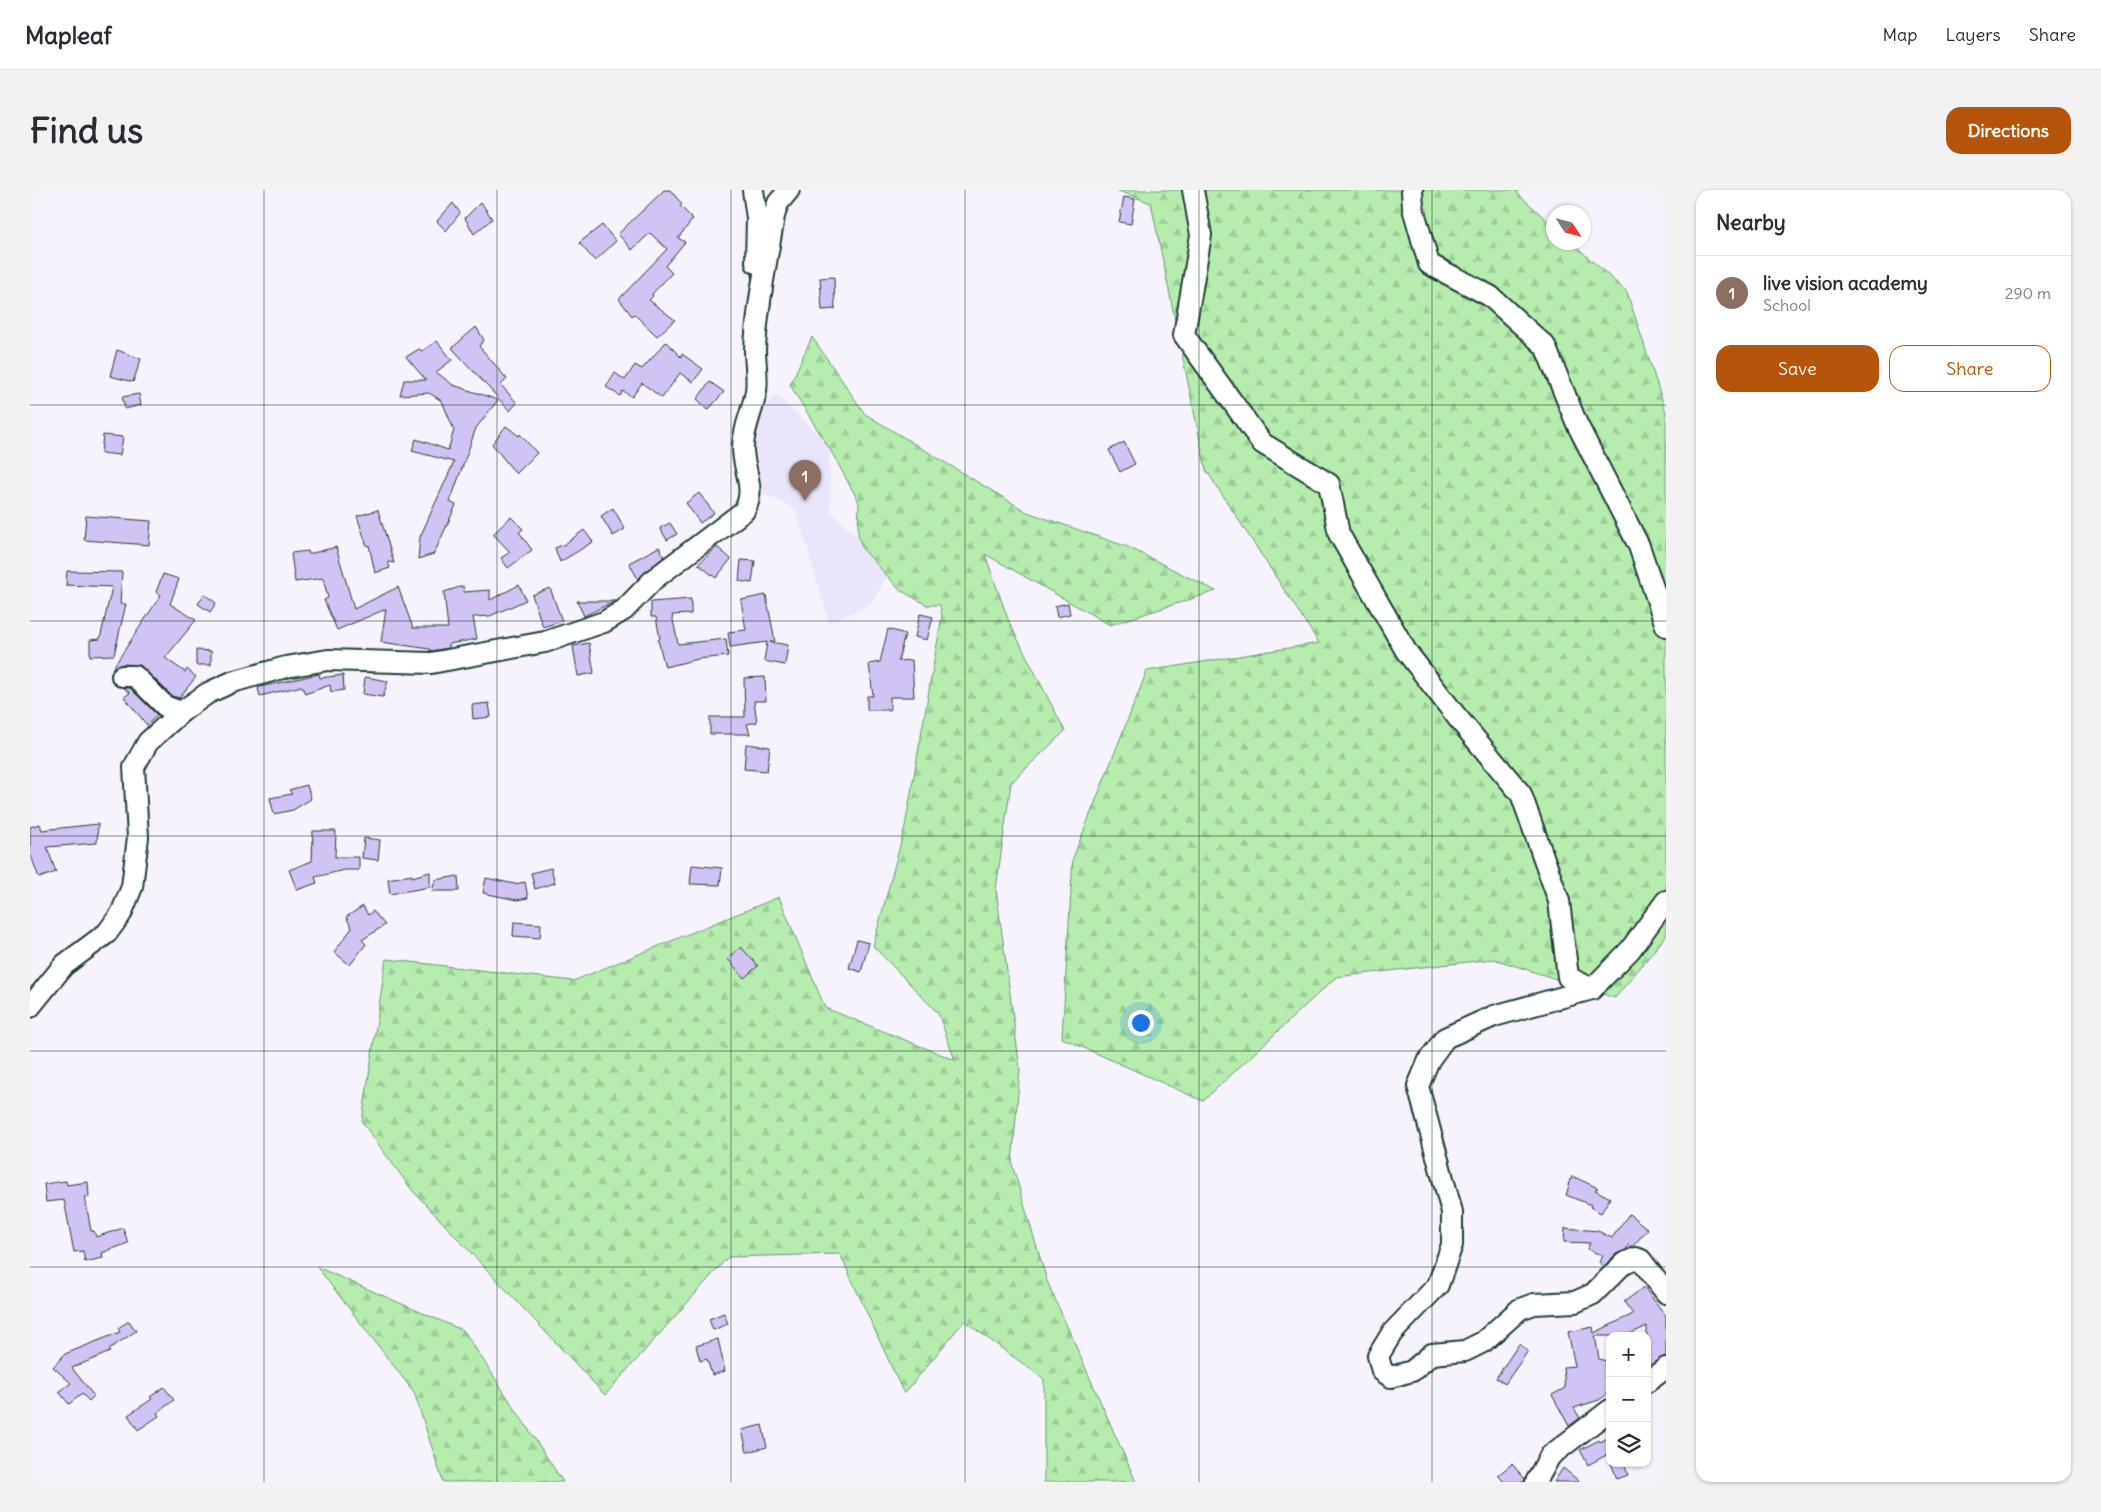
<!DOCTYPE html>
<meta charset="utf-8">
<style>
body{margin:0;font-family:Delius,sans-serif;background:#f2f2f3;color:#2b2b33}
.controls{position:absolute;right:15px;bottom:15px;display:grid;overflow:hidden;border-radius:10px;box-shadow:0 1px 4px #0004}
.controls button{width:45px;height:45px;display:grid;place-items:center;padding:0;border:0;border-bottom:1px solid #e1e1e2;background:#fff;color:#2b2b33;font:25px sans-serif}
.compass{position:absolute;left:1516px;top:15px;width:45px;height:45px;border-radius:50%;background:#fff;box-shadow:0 1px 4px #0004;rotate:126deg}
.you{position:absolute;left:1110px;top:832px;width:18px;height:18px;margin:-12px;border:4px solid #fff;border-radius:50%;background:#1a73e8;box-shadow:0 0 0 8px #1a73e833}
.badge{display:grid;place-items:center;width:32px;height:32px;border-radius:50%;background:#b45309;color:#fff;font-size:16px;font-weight:700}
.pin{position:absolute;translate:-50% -41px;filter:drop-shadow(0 1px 2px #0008)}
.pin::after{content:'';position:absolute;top:26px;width:18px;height:15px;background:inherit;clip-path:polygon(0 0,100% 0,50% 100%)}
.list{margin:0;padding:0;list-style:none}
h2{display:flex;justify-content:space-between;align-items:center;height:65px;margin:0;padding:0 20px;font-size:21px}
h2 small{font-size:16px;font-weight:400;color:#7c7c81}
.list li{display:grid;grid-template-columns:32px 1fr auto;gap:15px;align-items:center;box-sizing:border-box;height:75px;padding:0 20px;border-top:1px solid #e1e1e2}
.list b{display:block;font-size:19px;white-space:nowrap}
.list p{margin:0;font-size:16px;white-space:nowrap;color:#7c7c81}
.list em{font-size:16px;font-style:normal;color:#7c7c81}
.actions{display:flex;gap:10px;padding:15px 20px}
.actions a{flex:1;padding:11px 0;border:1px solid #b45309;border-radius:15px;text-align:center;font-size:18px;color:#b45309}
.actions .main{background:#b45309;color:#fff}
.icon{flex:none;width:28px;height:28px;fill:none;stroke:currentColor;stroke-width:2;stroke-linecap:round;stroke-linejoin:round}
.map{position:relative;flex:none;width:1636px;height:1292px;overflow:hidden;border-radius:15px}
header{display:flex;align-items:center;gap:30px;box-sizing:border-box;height:70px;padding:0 25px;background:#fff;border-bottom:1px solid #e1e1e2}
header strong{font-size:24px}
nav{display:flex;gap:28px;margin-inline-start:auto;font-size:18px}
.intro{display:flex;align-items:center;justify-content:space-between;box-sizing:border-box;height:120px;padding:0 30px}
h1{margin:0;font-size:35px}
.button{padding:12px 22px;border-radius:15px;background:#b45309;color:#fff;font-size:18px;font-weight:700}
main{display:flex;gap:30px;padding:0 30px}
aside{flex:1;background:#fff;border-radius:15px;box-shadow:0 1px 4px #0004}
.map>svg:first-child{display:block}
.built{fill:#ebe5fb}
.forest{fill:url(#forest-firs);stroke:#6a9572}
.building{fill:#d2c3f5;stroke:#1f3d34}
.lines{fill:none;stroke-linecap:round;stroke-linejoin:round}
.minor-casing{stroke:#1f3d34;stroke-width:24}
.minor{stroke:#fff;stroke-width:20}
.grid{fill:none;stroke:#1f3d34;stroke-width:1;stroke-opacity:0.55}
</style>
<header>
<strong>Mapleaf</strong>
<nav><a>Map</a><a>Layers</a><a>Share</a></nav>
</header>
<div class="intro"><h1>Find us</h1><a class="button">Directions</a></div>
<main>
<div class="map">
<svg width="1636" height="1292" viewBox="0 0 1636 1292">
<defs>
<pattern id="forest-firs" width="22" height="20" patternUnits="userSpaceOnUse" patternTransform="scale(1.25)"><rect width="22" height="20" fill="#b6edaf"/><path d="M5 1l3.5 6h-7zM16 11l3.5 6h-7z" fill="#9ccc97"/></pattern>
</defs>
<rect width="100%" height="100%" fill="#f6f3fd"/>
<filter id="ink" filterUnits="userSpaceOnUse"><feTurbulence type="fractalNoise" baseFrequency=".02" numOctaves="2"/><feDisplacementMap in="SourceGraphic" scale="10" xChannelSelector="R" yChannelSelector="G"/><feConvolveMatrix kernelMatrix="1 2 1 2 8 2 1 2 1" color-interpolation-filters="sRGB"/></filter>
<g filter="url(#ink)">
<polygon class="built" points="746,204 799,255 801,321 860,380 842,414 799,433 766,320 733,303 722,233"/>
<g class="forest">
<polygon points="1086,0 1491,0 1486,2 1523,36 1524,52 1542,53 1597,102 1636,222 1636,746 1585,808 1464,769 1306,787 1173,911 1032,848 1043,668 1117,481 1289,453 1176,280 1121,13"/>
<polygon points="782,147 835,224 997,322 1098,357 1186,401 1080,435 955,364 979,432 1035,541 981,593 966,699 990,879 982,974 1017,1091 1106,1292 1014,1292 1014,1189 934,1131 874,1204 810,1064 698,1067 575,1205 382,1000 332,932 356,769 543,791 749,707 795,818 925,870 908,823 843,756 875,637 912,426 910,415 897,415 870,400 832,358 828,345 829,312 802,263 760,195"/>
<polygon points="287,1077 434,1141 533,1292 413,1292 384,1202"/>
</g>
<g class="building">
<polygon points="634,0 640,0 652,14 650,16 663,29 648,48 655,52 635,76 642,83 622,104 623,106 619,110 645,130 627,146 604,124 602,126 589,109 637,59 620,43 602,60 588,44"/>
<polygon points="1094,7 1105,9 1101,34 1089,32"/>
<polygon points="451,12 462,29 444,44 435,28"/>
<polygon points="423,13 430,23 416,41 407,31"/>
<polygon points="572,35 586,51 565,71 549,53"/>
<polygon points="804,87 805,119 792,120 790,88"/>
<polygon points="446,137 454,150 449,156 477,189 471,195 487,213 480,221 422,158"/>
<polygon points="407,151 422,170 406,182 423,195 468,210 446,238 420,312 426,315 404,364 388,369 390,347 424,272 382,261 386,249 418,260 424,240 412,211 399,203 370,205 374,190 396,190 376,167 389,159 392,161"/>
<polygon points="636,152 651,167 652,164 673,179 663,192 650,183 632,208 612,193 602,207 593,201 590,206 576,197 585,183 595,190 605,175 612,179"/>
<polygon points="87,160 111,169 103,192 80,186"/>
<polygon points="680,192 694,202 678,220 667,209"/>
<polygon points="109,204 111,215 95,219 92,207"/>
<polygon points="476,236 489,246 490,244 507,263 486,284 462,254"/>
<polygon points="73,245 93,247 90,265 71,263"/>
<polygon points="1094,252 1105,274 1090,282 1079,260"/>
<polygon points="669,303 684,323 670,333 656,313"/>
<polygon points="583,318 595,339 583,346 571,326"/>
<polygon points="348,320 364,373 358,372 360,378 345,383 339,355 337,356 327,326"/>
<polygon points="56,326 121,331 119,355 54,350"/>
<polygon points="481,327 493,339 489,342 502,360 478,378 471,368 480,362 463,344"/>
<polygon points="640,333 647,344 637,350 630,338"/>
<polygon points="554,340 563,352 530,372 525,358 535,354"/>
<polygon points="306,357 324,419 368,397 383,438 418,438 414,402 433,396 434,402 460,400 460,410 489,395 496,410 460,426 443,427 447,449 419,454 419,458 400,461 400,459 351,452 356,419 307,440 294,410 298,408 293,388 265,392 261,363 278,361 279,364"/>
<polygon points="629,357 634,367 608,389 599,373"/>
<polygon points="687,357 701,369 686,388 668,374"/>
<polygon points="711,370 725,371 722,393 709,391"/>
<polygon points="37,381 92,382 90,414 96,414 84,465 60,466 60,450 70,449 82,397 36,395"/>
<polygon points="133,384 149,389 140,414 166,430 135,468 155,482 157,479 166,487 149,508 142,506 110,475 92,474 82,479 131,405 126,402"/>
<polygon points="520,398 532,431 513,437 502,405"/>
<polygon points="174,404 186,413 180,422 168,414"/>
<polygon points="736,405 745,451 740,452 758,455 755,475 734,471 737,452 700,457 698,442 716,440 711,410"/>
<polygon points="661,409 661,424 642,425 648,454 696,449 698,466 668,469 635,477 628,450 630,449 626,427 621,427 621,412"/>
<polygon points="547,411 585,411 554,426"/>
<polygon points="1038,413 1040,424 1027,427 1025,416"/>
<polygon points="890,424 903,427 897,450 885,447"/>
<polygon points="858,439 875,444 868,471 882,470 884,507 860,507 860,520 837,520 837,506 843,506 839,474 850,472"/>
<polygon points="559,453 564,483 548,486 543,456"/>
<polygon points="166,460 181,461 181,475 166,475"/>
<polygon points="289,484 290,488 313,485 314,500 301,502 300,495 275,504 272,496 230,506 228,498 230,497"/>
<polygon points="335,487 358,491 353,507 333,504"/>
<polygon points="735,487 736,511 724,511 727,532 717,534 720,544 680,544 680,527 715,527 714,488"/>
<polygon points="94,498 100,498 127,525 117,535 94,507 100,503"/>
<polygon points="459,513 461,527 443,529 442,515"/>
<polygon points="716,554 740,557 737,581 714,579"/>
<polygon points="277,595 281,609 263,620 244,624 240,608 262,604 259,600"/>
<polygon points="10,634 12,640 68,634 67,653 17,657 26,682 9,688 0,663 0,637"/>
<polygon points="283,641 306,641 305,667 329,667 329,680 315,680 285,687 287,693 267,700 259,680 282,671"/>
<polygon points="334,648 350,650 348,670 332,668"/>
<polygon points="662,675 692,678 690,695 660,694"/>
<polygon points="521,678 525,693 505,699 501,683"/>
<polygon points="400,682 400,697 360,704 358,689 382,685 382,687"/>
<polygon points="428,686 429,701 402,701 405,690"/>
<polygon points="456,688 485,694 495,692 498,708 487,710 453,703"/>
<polygon points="333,716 338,725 343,721 355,735 332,750 336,754 320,775 304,762 322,738 316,727"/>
<polygon points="484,732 511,734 510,748 483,746"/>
<polygon points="827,750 839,753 831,782 819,778"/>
<polygon points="711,757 728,776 714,788 698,769"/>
<polygon points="1542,986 1568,998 1565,1000 1580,1008 1571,1023 1560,1017 1561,1015 1536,1005"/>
<polygon points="36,991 37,995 58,992 59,1007 55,1007 61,1041 64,1041 66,1047 93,1038 98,1053 72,1063 73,1068 55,1072 53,1061 44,1062 34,1010 16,1012 14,994"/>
<polygon points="1599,1024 1618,1039 1602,1057 1599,1054 1596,1060 1586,1064 1574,1076 1569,1072 1573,1066 1557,1059 1560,1053 1534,1052 1535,1038 1568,1041 1582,1048"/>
<polygon points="1614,1097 1636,1126 1636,1166 1617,1177 1617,1136 1596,1146 1565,1146 1569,1169 1580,1172 1580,1202 1569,1210 1544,1218 1550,1228 1539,1236 1522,1205 1535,1198 1533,1177 1545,1176 1538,1142 1563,1137 1564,1143 1603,1124 1594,1112"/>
<polygon points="694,1123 698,1134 683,1140 679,1129"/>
<polygon points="99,1131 106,1141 79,1159 80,1162 42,1178 64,1206 59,1211 52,1204 39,1214 29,1202 41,1193 23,1177 35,1164 90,1142 88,1138"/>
<polygon points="688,1149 695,1181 682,1185 677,1169 670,1171 666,1156"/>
<polygon points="1489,1154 1498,1161 1475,1194 1466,1188"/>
<polygon points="134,1197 144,1210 127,1223 129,1226 108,1240 98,1225 122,1209 120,1207"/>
<polygon points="732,1235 737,1257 717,1262 712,1240"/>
<polygon points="1580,1247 1580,1263 1558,1275 1550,1260 1569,1250 1570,1252"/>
<polygon points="1581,1273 1594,1273 1598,1285 1587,1289"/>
<polygon points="1482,1274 1495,1289 1494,1292 1474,1292 1468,1285"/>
<polygon points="1533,1278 1550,1292 1524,1292"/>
</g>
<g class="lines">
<defs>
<g id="minor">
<polyline points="723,0 727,28 726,73"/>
<polyline points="1163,0 1171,45 1154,145 1232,253 1299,294 1309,344 1376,461 1427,527 1491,604 1529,711 1538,787 1562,799"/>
<polyline points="1382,0 1383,18 1399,74 1460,106 1515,156 1547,234 1609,356 1636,436"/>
<polyline points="92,486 105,486 135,516 151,522"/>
<polyline points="1636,711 1600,760 1562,799 1464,826 1415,848 1399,870 1388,896 1422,1022 1422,1055 1408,1095 1362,1143 1348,1166 1352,1181 1361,1187 1382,1181 1402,1164 1435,1161 1453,1152 1490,1119 1504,1114 1545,1112 1563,1104 1594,1073 1606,1068 1611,1070 1636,1103"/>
<path d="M0,817l34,-42 43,-32 14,-19 11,-27 6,-50 -4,-70 14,-25 33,-30 27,-19 24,-11 54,-15 42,-7 103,3 114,-21 59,-20 20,-12 30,-31 90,-68c13,-22 -1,-40 -1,-63 0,-20 10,-37 13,-57 2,-13 -1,-28 -1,-42 2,-44 12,-89 19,-133l4,-13 11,-13"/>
<polyline points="1617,1192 1636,1178"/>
<polyline points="1506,1292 1520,1266 1580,1220"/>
</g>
</defs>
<use href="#minor" class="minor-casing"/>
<use href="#minor" class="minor"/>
</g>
</g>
<path class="grid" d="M234,0v1292M467,0v1292M701,0v1292M935,0v1292M1169,0v1292M1402,0v1292M0,215h1636M0,431h1636M0,646h1636M0,861h1636M0,1077h1636"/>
</svg>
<div class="controls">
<button>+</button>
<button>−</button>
<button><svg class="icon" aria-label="layers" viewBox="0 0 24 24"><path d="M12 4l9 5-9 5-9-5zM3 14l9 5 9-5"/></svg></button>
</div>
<svg class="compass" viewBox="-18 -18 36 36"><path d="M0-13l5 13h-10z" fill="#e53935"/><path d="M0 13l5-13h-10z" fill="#7c7c81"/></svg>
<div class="you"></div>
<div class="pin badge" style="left:775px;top:311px;background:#8d6e63">1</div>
</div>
<aside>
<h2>Nearby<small></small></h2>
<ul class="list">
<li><span class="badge" style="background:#8d6e63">1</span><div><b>live vision academy</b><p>School</p></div><em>290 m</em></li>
</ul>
<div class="actions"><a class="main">Save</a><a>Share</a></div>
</aside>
</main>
